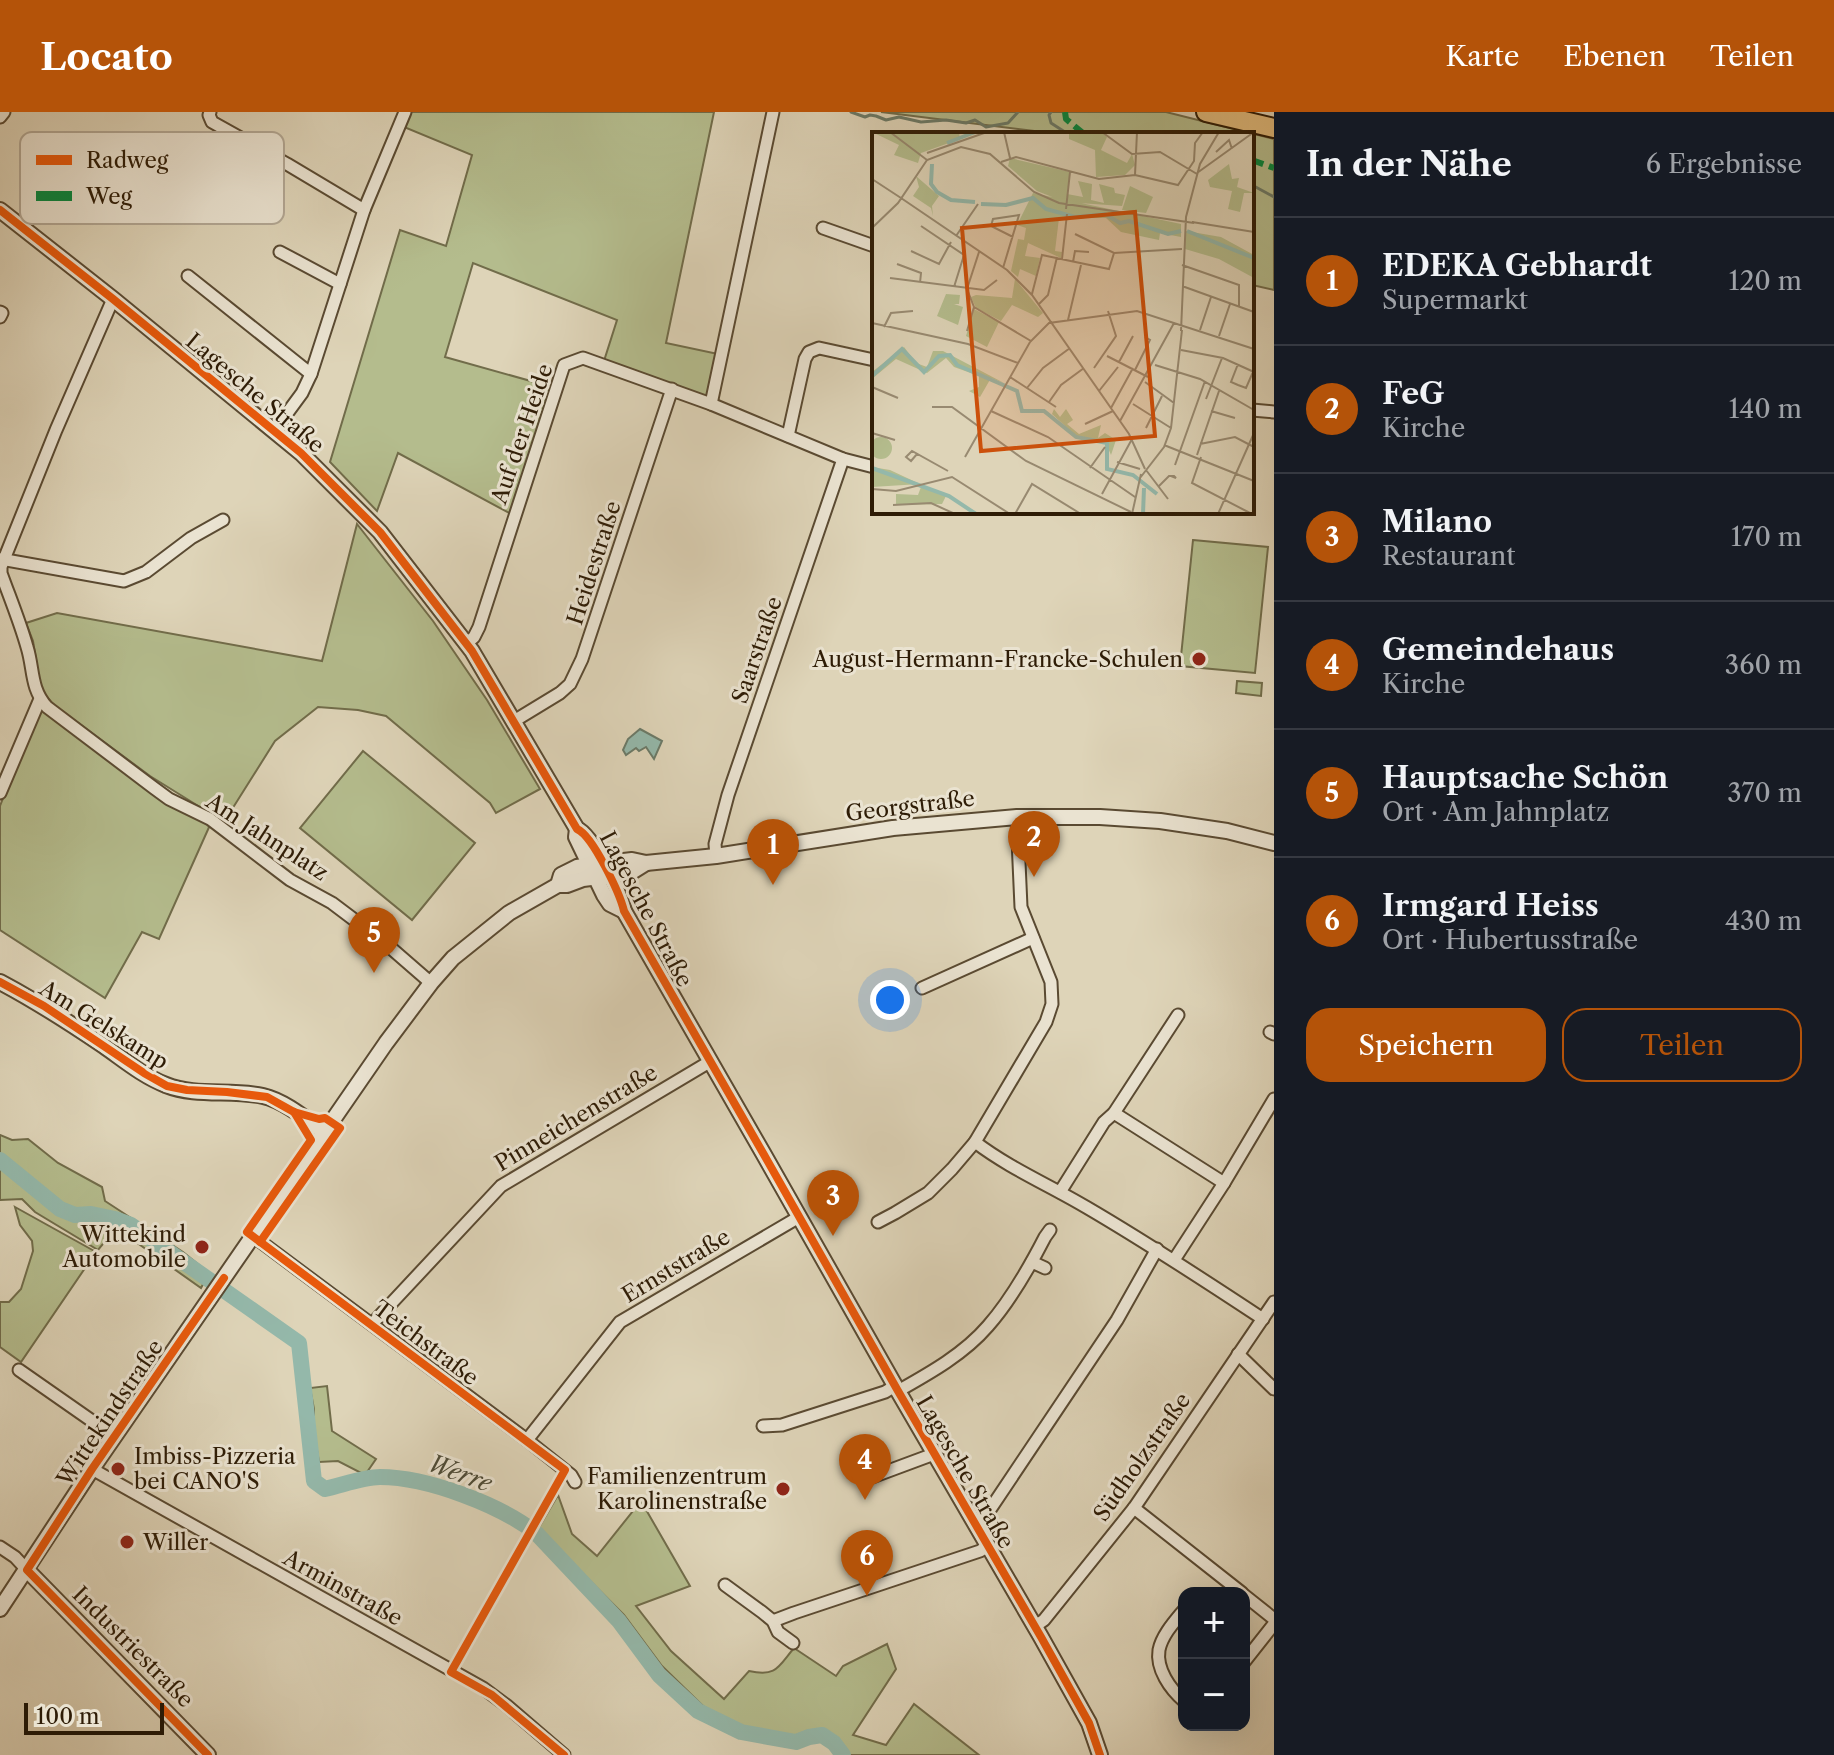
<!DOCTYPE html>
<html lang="de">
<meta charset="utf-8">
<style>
body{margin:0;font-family:"Libre Caslon Text",serif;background:#20242c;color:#f1f3f6}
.controls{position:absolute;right:24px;bottom:24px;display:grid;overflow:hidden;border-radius:16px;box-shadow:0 8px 32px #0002}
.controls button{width:72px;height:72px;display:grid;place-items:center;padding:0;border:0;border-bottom:2px solid #363941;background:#171b24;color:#f1f3f6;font:40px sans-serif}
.scale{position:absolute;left:24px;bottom:20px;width:140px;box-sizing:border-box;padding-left:8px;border:4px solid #2e1c06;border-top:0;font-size:22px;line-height:28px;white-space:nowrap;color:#2e1c06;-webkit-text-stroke:6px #eae3d1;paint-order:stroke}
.you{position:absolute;left:890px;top:888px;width:28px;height:28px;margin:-20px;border:6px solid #fff;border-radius:50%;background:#1a73e8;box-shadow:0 0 0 12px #1a73e833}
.badge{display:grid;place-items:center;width:52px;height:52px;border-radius:50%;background:#b45309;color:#fff;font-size:26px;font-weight:700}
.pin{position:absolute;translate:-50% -66px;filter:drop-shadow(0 2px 4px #0008)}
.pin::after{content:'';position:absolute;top:42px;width:28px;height:24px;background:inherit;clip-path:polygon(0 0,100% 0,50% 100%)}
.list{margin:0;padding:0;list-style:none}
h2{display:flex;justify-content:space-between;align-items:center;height:104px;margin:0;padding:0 32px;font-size:34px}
h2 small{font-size:26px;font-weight:400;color:#9ea1a6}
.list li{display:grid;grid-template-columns:52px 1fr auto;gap:24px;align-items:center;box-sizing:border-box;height:128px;padding:0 32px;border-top:2px solid #363941}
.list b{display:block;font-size:30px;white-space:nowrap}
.list p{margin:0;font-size:26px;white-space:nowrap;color:#9ea1a6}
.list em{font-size:26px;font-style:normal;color:#9ea1a6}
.actions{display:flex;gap:16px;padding:24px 32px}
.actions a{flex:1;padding:18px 0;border:2px solid #b45309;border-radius:24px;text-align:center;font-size:28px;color:#b45309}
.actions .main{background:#b45309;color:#fff}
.map{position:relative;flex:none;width:1274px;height:1643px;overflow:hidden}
header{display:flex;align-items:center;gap:48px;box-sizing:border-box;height:112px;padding:0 40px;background:#b45309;color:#fff}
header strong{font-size:38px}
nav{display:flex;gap:44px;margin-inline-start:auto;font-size:28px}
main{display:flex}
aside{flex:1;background:#171b24}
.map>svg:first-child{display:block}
.green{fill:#b4bc8d;stroke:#716c4a;stroke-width:2}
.water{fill:#94b8aa;stroke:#6b7a68;stroke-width:2}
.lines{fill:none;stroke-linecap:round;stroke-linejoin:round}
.stream{stroke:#6b7a68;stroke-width:3}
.river{stroke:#94b8aa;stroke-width:16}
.minor-casing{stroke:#5a4a32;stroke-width:15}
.tertiary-casing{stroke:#5a4a32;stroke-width:18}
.primary-casing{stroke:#2e1c06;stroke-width:22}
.minor{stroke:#eae3d1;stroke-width:11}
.tertiary{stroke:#eae3d1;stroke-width:14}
.primary{stroke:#dfba7c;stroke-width:18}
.quiet{stroke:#00873e;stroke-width:6;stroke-dasharray:12 6;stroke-linecap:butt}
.cycleway-casing{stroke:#eae3d1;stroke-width:13}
.cycleway{stroke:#e8590c;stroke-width:8}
.poi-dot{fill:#8f2418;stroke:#eae3d1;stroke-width:3}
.labels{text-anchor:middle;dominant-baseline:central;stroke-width:6;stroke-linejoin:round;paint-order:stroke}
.street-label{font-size:22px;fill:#2e1c06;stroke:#eae3d1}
.poi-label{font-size:22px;fill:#2e1c06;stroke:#eae3d1;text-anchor:end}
.water-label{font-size:24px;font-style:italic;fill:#4d4b37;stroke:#eae3d1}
.inset-river{fill:none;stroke:#94b8aa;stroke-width:4}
.inset-road{fill:none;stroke:#988a71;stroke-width:2}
.view{fill:#cc500b;fill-opacity:0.15;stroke:#cc500b;stroke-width:4}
.inset-edge{fill:none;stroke:#2e1c06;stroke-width:4}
.key{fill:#eae3d1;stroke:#b2a794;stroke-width:2}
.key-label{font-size:22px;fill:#2e1c06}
</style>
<header>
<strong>Locato</strong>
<nav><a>Karte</a><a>Ebenen</a><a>Teilen</a></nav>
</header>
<main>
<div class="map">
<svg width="1274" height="1643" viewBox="0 0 1274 1643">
<rect width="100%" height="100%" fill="#ded4b8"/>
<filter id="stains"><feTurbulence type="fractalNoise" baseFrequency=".0025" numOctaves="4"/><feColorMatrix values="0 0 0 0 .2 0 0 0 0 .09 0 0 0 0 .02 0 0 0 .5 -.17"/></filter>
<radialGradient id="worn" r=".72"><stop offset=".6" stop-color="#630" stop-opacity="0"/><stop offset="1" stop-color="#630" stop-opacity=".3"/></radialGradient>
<g class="green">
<polygon points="411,0 714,0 666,231 718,242 707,285 604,249 617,208 473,151 445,245 552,275 511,402 398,341 377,399 330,350 400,118 446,134 472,43 404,15"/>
<polygon points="881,0 1166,0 1274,27 1274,178 1252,173 1252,22 1059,22"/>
<polygon points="357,412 433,509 487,588 540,677 496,701 490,691 386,604 358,598 318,595 275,629 224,710 150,664 54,593 41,579 33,529 26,511 57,501 322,549"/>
<polygon points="1193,428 1268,435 1255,561 1180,554"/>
<polygon points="1237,569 1262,571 1261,584 1236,581"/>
<polygon points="43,597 210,713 159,827 142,820 105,886 0,818 0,694 37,600"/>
<polygon points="363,639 475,731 412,808 300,716"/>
<polygon points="0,1023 12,1028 28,1027 58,1051 102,1075 105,1089 183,1140 209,1161 201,1176 116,1116 98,1138 35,1100 22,1087 0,1088"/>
<polygon points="15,1095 96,1140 21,1250 0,1235 0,1190 9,1190 21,1177 33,1139 32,1129 20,1113"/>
<polygon points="327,1274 332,1319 376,1347 365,1363 338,1349 319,1350 314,1321 314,1297 310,1276"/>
<path d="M558,1383l14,39 25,22 44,-55 49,85 -54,20 35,45 53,48 25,-28c28,6 29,-4 45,-23l42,28 7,-10 44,-22 9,25 -43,66 33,10 28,-41 65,51h-130l-14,-15 -15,-8 -12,1 -13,6 -55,-12 -37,-21 -41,-40 -38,-51 -86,-86z"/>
</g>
<polygon class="water" points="640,617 662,629 654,647 646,635 639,639 636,636 626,643 623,638 628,627"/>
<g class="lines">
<g class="stream">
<polyline points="851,0 865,5 870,3 876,4 886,8 899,5 921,10 946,8 966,11 975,8 986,15 1008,11 1018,0"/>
<polyline points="1051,0 1049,3 1051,11 1068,22"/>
<polyline points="1252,73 1274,85"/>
</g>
<path class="river" d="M0,1048l60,49 15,6 16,-1 24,5 16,6 168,118 15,138 11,8c18,-4 38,-12 55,-12 47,0 121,28 157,57l82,87 40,54 39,36 43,21 55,10 13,-5 13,-2 12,8 9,12"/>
<defs>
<g id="minor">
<polyline points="210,0 209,3 212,10 287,52 364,98"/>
<polyline points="0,5 4,0"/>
<polyline points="823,116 874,134"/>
<polyline points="280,140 340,172"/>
<polyline points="188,164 311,262"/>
<path d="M113,187l-57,131 -55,137v6c9,25 19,49 26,74 7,22 3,41 20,60l107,81 15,11 41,20 80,61 42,23 53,40 46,40"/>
<polyline points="0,200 2,201 0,205"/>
<polyline points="711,292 773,0"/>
<polyline points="1252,298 1274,300"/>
<polyline points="274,319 302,281 311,262 364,98 405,0"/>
<polyline points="788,324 805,247 809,240 819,236 874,248"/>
<polyline points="0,447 124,469 146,460 191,426 223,408"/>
<polyline points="466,532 474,525 479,515 564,253 583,246 711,292 843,347 874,355"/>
<polyline points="514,609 560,581 570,572 582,547 672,277"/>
<polyline points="0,681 40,587"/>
<polyline points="716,744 715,732 728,683 843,347"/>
<polyline points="922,876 1033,826"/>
<polyline points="1270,920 1274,922"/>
<polyline points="1114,1001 1224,1071"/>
<path d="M975,1030c34,26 74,43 111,65 60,35 118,73 177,112"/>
<polyline points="1060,1080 1104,1010 1114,1001 1178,903"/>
<polyline points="878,1110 895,1101 928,1081 952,1057 975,1030 1046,910 1052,892 1051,870 1021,795 1017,705"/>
<polyline points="253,1124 527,1328 571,1363 575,1370"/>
<polyline points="1174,1148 1224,1071 1274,987"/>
<polyline points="1032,1150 1045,1156"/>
<polyline points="372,1212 501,1074 711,949"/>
<polyline points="1238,1242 1274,1277"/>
<polyline points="19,1258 115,1325"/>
<path d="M898,1279c32,-18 66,-37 90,-65 23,-26 41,-58 57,-89l5,-7"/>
<polyline points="763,1314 782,1313 885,1280 895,1274"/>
<polyline points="527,1328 620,1210 799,1105"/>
<polyline points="92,1357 483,1576 506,1593 564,1643"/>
<polyline points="864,1368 934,1342"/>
<polyline points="1134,1396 1242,1481"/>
<polyline points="975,1412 985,1405 1117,1208 1157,1137"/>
<polyline points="0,1435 15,1445 27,1458"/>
<polyline points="725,1473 762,1500 773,1509 778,1520 793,1531"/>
<polyline points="1244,1483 1274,1507"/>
<path d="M1184,1498c-9,11 -22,25 -25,40 -3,19 11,39 25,51"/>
<polyline points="773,1509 794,1501 980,1439 988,1434"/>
<polyline points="1034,1515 1044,1508 1134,1396 1274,1190"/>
<polyline points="1244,1550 1274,1512"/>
</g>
<g id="tertiary">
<path d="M0,98l113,89 188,154 79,79 92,119 105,178c16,7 43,65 47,82l139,242 135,238 143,246 48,86 11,32"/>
<polyline points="577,717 576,725 604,783 610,792 624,799"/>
<polyline points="558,773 561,763 577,755 590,753 632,748 646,751 716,744 893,716 1017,705 1100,705 1160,709 1227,719 1274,731"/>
<path d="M0,870c36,19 70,41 104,64 20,14 39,30 62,39 30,12 65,4 97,11 22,5 44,24 62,37"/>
<polyline points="27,1458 208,1643"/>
<polyline points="0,1497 92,1357 386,931 431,871 453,846 509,801 558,773 567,773 583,767 630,761 646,751"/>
</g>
<polyline id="primary" points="1206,0 1274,16"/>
</defs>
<use href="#minor" class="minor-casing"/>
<use href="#tertiary" class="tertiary-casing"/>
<use href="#primary" class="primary-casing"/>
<use href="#minor" class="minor"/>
<use href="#tertiary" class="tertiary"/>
<use href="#primary" class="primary"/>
<g class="quiet">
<polyline points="1065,0 1066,7 1084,22"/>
<polyline points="1252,48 1274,56"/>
</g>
<defs>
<g id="cycleway">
<path d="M0,98l113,89 188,154 79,79 92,119 105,178c16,7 43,65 47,82l139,242 135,238 143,246 48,86 11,32"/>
<polyline points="0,870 44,894 144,961 167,974 187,978 227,980 267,985 294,1000 319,1007 325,1006 340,1016 260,1130"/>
<polyline points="294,1000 311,1028 247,1120 565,1358 451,1560 492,1583 564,1643"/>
<polyline points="208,1643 27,1458 92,1357 224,1166"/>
</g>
</defs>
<use href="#cycleway" class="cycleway-casing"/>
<use href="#cycleway" class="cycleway"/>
</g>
<g class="poi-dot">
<circle cx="1199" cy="547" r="8"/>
<circle cx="202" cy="1135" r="8"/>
<circle cx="118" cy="1357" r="8"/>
<circle cx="783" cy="1377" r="8"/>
<circle cx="127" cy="1430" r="8"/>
</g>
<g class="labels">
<g class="street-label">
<text transform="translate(255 281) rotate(40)">Lagesche Straße</text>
<text transform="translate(522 322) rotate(-71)">Auf der Heide</text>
<text transform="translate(594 451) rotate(-72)">Heidestraße</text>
<text transform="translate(757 538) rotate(-71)">Saarstraße</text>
<text transform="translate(910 694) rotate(-7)">Georgstraße</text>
<text transform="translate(267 725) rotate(33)">Am Jahnplatz</text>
<text transform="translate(646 797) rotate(62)">Lagesche Straße</text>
<text transform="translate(104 913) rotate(32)">Am Gelskamp</text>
<text transform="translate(576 1006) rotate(-31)">Pinneichenstraße</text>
<text transform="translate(676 1154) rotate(-31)">Ernststraße</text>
<text transform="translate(426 1231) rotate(37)">Teichstraße</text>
<text transform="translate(110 1301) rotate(-56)">Wittekindstraße</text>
<text transform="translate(1142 1345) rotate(-55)">Südholzstraße</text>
<text transform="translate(965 1360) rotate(60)">Lagesche Straße</text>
<text transform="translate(343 1476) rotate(29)">Arminstraße</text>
<text transform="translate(133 1535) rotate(45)">Industriestraße</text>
</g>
<g class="poi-label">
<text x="1183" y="547">August-Hermann-Francke-Schulen</text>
<text x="186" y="1122">Wittekind<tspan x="186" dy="25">Automobile</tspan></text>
<text x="134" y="1344" text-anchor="start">Imbiss-Pizzeria<tspan x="134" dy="25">bei CANO'S</tspan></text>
<text x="767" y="1364">Familienzentrum<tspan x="767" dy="25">Karolinenstraße</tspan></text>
<text x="143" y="1430" text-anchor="start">Willer</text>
</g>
<g class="water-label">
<text transform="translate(460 1361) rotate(20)">Werre</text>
</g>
</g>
<g transform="translate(872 20)">
<rect width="382" height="382" fill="#ded4b8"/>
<path d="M0,0h87l1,7 -39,14 -3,10 -24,-8 5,-10zM197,0h33l5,5 -6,13 26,13 5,-9 3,11 -10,10 -29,2 -1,-27 -26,-11zM138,26l60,14 -3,22 16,3 -5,-16 14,3 -1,16 13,3 -5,-19 15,4 1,5 10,2 -3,11 -57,-4 -28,-11 -29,-25zM357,32l3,15 7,-1 -2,9 17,6h-10l-4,19 -12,-3 4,-18 -22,-4 -2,-7zM44,44l23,20 -7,10 1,10 -2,-8 -18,-12 6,-9zM258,54l23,11 -7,16 -24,-3zM161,61l148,31v13l-21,-4 -1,7 -38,-8 -15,-14h-47l-4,33 7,1 -1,6 -33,-15 -3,13 15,2 -4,18 -16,-7 -2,8 -7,-6 7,-32 6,1 2,-12 -9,-3zM314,99l35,6 33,18v23l-35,-19 -34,-10zM143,147l28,34 -5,4 -26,-12 -11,16 -25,-13 -5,-11 5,-2 36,3zM74,162l14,1 -1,9h-5l9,3 -5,18 -21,-9zM102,177l25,13 -12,25 -21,-11zM32,215l12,16 11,4 6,-16h10l61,32 -13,-5 -11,19 -11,-6 10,-4v-11l-25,-9 -8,-9 -19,15 -31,-14 -23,19 -1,-6zM182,277l6,8 6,-8 7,11 -6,4 12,10 22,-9 -3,13 7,-5 11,7 -5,15 -6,-14 -29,-5 -24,-22zM-2 316a11 11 0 1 1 22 0a11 11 0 1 1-22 0ZM0,335l18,3 30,14 -48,3zM49,355l25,9 -4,8 -46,1v-11l22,1z" fill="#b4bc8d"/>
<path class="inset-river" d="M75,11l28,-11M60,32l-1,20 6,8 14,8 24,2M109,72l25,1 27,-7 13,11 29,8 30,-3 15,9 9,-2 39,13 13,-3M315,99l67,27M0,244l30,-27 22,23 15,-16 11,-1 7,10 60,26 5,20h22l32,26 31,6v26l26,6 24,19M0,336l77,28 27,18M271,382l1,-26"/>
<path class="inset-road" d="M18,0l37,28M132,0l6,26M230,0l30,22 28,-2 37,22M344,20l13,-12 3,9M55,21l60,-21M129,30l15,-5 83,22 36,-4 43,10 16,-24 1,-18 8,-11M325,41l57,-41M263,43l2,-43M0,47l29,19M29,66l106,72 25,25 97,139 16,35M194,77l4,-37M320,90l62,10M49,94l43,29 -10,32M0,96l26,-25 29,-43 34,-13 29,7 44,38 25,11 135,20M203,102l39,19 68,-4M84,104l22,-32M39,119l28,13 12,-22M190,127l5,-45M201,130l2,-11 14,1M25,132l24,9 -1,10M310,133l57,20v22M131,136l16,-53 -26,4 -2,7 22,11M18,146l94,12 13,-10M310,154l72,26M160,162l10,-39 67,14 5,-16M167,172l9,-9 9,-38M102,175l57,34M196,188l13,-55M0,191l96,21 50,19M12,195l7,-14 22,-2M328,198l11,-33M95,199l7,-24 -7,-18 12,-37M309,199l5,-114 14,-53 19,-32M347,204l11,-32M309,218l42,8 31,14M235,224l41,21M247,230l14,-26M366,232l-7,18 7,3 8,3 7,-16M283,233l45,14 54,31M222,236l22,-32 -8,-25M263,238l15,-30 -5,-3M138,245l46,30M273,250l29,21M0,255l26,11M155,256l16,-20 27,-20M227,259l19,-24M334,267l16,-41M177,270l12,-17 23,-17M261,272l38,24M60,275h20l74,54 105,51M239,276l22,-40M119,279l57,26 87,60M339,279l24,7M248,289l54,-98M213,292l28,-13M274,296l16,-32M0,301l23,7M328,312l35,-7 19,10M292,313l90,36M45,322l-6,7 -5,-4 6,-6 36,20M325,323l22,-64M93,325l65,-115 19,-19 88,-12 117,38M329,325l-9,26 60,31M245,330l23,7M303,333l30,-84M218,336l15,-21M274,338l22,29M268,346l24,-31 7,-19 11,-98M287,354l10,-10h5l2,2 -5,-2M0,357l24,2 56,-14 58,37M230,362l30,-55M21,373l38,-2 24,11M143,382l17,-30 49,30M260,382l9,-40M346,382l36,-81"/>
<path class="view" d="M263,80l20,224 -174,15 -19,-223z"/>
<rect width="382" height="382" class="inset-edge"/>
</g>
<rect x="20" y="20" width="264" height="92" rx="12" class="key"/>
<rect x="36" y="43" width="36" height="10" fill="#e8590c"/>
<rect x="36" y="79" width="36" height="10" fill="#00873e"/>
<g class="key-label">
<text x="86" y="56">Radweg</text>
<text x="86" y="92">Weg</text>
</g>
<rect width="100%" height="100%" filter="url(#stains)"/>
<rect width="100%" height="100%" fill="url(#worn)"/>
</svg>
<div class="controls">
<button>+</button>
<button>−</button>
</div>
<div class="scale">100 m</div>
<div class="you"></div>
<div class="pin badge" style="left:773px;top:773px">1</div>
<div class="pin badge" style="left:1034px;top:765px">2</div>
<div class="pin badge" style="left:833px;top:1124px">3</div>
<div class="pin badge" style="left:865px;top:1388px">4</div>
<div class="pin badge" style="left:374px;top:861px">5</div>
<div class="pin badge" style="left:867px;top:1484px">6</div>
</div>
<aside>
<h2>In der Nähe<small>6 Ergebnisse</small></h2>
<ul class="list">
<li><span class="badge">1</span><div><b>EDEKA Gebhardt</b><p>Supermarkt</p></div><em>120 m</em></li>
<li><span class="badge">2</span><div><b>FeG</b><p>Kirche</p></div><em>140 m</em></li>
<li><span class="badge">3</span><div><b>Milano</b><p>Restaurant</p></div><em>170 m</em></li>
<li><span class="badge">4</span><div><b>Gemeindehaus</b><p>Kirche</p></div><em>360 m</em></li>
<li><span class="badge">5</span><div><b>Hauptsache Schön</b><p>Ort · Am Jahnplatz</p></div><em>370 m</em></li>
<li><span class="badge">6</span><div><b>Irmgard Heiss</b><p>Ort · Hubertusstraße</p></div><em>430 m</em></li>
</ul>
<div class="actions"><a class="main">Speichern</a><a>Teilen</a></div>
</aside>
</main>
